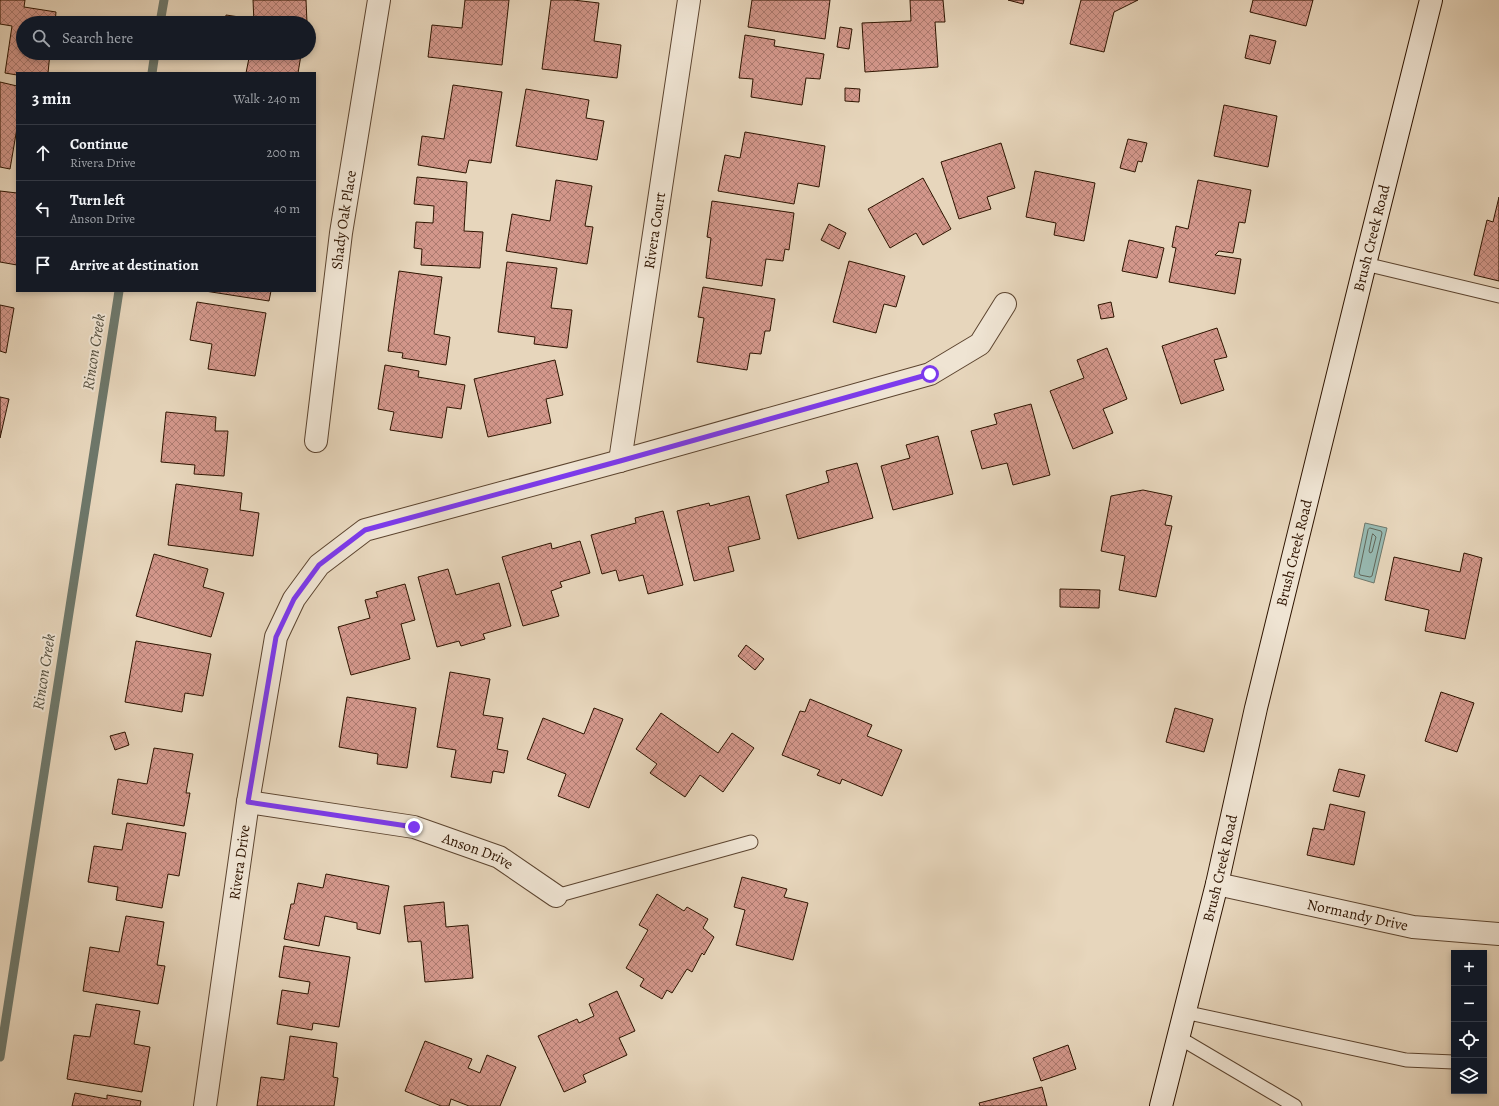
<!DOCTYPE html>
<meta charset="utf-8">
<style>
body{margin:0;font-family:Alegreya,serif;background:#20242c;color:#f1f3f6}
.controls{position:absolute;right:12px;bottom:12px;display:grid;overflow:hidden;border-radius:0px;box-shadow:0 2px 6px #0003}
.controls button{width:36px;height:36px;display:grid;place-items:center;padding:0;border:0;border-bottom:1px solid #363941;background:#171b24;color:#f1f3f6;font:20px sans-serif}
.stop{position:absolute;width:12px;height:12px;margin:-9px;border:3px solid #7c3aed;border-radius:50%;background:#fff}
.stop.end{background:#7c3aed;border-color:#fff;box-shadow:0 1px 4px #0008}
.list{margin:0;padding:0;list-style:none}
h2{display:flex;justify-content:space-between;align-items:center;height:52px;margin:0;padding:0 16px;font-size:17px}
h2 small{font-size:13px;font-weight:400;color:#9ea1a6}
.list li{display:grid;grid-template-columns:26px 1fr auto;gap:12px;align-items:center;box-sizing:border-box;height:56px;padding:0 16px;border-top:1px solid #363941}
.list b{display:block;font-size:15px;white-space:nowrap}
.list p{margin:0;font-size:13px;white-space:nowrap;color:#9ea1a6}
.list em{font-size:13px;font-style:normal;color:#9ea1a6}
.icon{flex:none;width:22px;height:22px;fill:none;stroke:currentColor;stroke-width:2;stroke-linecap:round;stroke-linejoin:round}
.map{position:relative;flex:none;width:1499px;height:1106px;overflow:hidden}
.search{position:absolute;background:#171b24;box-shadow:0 2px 6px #0003;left:16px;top:16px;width:300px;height:44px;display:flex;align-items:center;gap:10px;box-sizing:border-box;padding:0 14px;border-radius:22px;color:#9ea1a6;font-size:15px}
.panel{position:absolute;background:#171b24;box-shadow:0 2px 6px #0003;left:16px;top:72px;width:300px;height:220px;border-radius:0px}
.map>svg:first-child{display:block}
.water{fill:#97b9b1;stroke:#6d776a}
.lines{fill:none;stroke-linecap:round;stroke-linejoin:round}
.shore{stroke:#626658;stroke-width:1}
.stream{stroke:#6d776a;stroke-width:9}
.building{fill:url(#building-cross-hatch);stroke:#2e1400}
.lane-casing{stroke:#5c442f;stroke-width:15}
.street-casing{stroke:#5c442f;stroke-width:24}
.secondary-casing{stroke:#2e1400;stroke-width:24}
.lane{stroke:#efe4d3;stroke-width:13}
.street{stroke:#efe4d3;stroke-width:22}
.secondary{stroke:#efe4d3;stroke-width:22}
.route{stroke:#7c3aed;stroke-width:5}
.labels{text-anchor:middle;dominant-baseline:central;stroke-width:4;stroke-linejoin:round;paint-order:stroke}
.street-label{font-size:15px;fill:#2e1400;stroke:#efe4d3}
.water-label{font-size:16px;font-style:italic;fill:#534e3e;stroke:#efe4d3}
</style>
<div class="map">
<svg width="1499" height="1106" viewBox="0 0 1499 1106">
<defs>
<pattern id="building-cross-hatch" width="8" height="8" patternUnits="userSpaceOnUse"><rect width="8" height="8" fill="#d3978b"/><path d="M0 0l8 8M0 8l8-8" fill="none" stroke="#ac7a6f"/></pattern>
</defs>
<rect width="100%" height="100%" fill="#e7d6bc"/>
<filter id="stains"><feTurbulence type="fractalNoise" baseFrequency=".005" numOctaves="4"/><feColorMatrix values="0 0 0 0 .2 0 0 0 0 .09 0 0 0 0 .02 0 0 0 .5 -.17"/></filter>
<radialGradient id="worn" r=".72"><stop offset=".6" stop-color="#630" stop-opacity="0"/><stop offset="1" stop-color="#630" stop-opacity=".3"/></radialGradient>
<polygon class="water" points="1365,523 1387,528 1374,583 1354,577"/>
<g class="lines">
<g class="shore">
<polygon points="1370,528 1381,531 1382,533 1372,576 1370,577 1360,575 1359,573 1368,530"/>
<polygon points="1373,534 1376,537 1372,552 1370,553 1369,551 1372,536"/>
</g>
<g class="stream">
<polyline points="160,23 164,0"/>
<polyline points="152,73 155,53"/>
<polyline points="0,1057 119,291"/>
</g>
</g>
<g class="building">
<polygon points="0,0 25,0 24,7 56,12 55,23 23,23 23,53 50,53 48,73 17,73 17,75 5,73 12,26 0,24"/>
<polygon points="253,0 306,0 307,23 254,23"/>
<polygon points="465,0 509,0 502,65 428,57 432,25 462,28"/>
<polygon points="551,0 573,0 599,3 594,41 621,45 617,78 542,69"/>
<polygon points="752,0 830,0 825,39 748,27"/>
<polygon points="910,0 943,0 945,22 935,22 938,67 865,72 862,23 911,21"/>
<polygon points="1008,0 1024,0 1023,4"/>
<polygon points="1081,0 1138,0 1114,12 1104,52 1070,44"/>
<polygon points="1253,0 1313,0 1306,26 1250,12"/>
<polygon points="226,15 246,18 246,23 225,23"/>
<polygon points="840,27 852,29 849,49 837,47"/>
<polygon points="745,35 775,40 774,46 824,54 820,79 806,78 802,105 751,97 753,79 739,78"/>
<polygon points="1250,35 1276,41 1270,64 1245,58"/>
<polygon points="250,53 290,53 301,55 298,73 246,73"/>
<polygon points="0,82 17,86 17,128 10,169 0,167"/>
<polygon points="453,85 502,92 491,163 469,160 466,173 418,165 422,136 444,139"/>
<polygon points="845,88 860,89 859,102 845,101"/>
<polygon points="526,89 589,100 586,118 604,121 597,160 516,146"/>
<polygon points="1224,105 1277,116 1268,167 1214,156"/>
<polygon points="745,132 825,146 819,187 798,183 794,204 718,191 725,155 740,158"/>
<polygon points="1128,139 1147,143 1142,162 1138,161 1135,172 1120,168"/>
<polygon points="1001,143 1015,188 987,197 991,209 959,219 941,162"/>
<polygon points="1035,171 1095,183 1084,241 1054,235 1056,223 1026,217"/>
<polygon points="417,177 467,182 464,231 483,232 480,268 421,265 422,249 414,248 416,222 433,223 434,206 414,204"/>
<polygon points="923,178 951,229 923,245 916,233 890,248 868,209"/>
<polygon points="556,180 592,186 585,226 593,227 587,264 506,251 512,214 550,221"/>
<polygon points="1198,180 1251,190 1245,223 1239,222 1233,253 1219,251 1215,255 1241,259 1235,294 1169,282 1176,248 1172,247 1176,226 1188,229"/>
<polygon points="0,191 17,193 17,265 0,262"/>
<polygon points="1499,197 1499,281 1474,275 1487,220 1493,222"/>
<polygon points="712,201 794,213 789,250 785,249 783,261 766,259 762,286 706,278 711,238 707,237"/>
<polygon points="829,224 846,233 839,249 821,240"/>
<polygon points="1129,240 1164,248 1157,278 1122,271"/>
<polygon points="849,261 905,276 896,307 884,304 876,333 833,322"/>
<polygon points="507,262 557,268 551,308 572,310 567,348 534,344 535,337 498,332"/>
<polygon points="399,271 442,277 434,334 450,337 446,365 402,358 403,353 388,351"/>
<polygon points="703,287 775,299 770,331 765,331 761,354 750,353 747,370 697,362 704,318 698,317"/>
<polygon points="205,291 271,291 269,301"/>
<polygon points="197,302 266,313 255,376 208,369 212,344 190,340"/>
<polygon points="1111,302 1114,317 1101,319 1098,305"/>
<polygon points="0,305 14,308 6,353 0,351"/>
<polygon points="1217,328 1227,357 1214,360 1224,390 1181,404 1162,346"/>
<polygon points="1107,348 1127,399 1103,409 1113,433 1073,449 1050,391 1084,378 1077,360"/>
<polygon points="555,360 563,395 546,399 551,423 488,437 474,379"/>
<polygon points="385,365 419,371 418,377 465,385 461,409 447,407 442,438 390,430 394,412 378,409"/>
<polygon points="0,397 9,399 0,438"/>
<polygon points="1031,404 1050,475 1013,485 1007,463 982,469 971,431 997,424 994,414"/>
<polygon points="166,412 216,417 215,431 228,431 224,476 194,474 195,465 161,462"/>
<polygon points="938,436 953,494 893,510 881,466 910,458 906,445"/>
<polygon points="857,463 873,518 798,539 786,495 829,482 826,471"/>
<polygon points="176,484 242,493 240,510 259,513 253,556 168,545"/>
<polygon points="1143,490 1172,496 1165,525 1172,526 1156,597 1119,590 1125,556 1101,551 1111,496"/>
<polygon points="749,496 760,539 728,547 734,571 694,581 677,511 709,503 710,506"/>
<polygon points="663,511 683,585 648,594 643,575 619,581 616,570 602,574 591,535 636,523 635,518"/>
<polygon points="580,541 590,573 560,582 562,587 551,591 559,616 523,626 502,557 551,543 552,549"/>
<polygon points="1464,553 1482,558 1465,639 1425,631 1429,610 1385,600 1394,557 1460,572"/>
<polygon points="154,554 208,569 203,587 224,593 211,637 136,616"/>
<polygon points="448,569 456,595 499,583 511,626 483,634 485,639 461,646 459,641 437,647 418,577"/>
<polygon points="405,584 415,620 401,624 410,659 351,675 338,627 370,618 365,600 378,597 376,592"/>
<polygon points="1060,589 1100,590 1099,608 1060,607"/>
<polygon points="136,641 211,654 203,696 185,693 182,712 125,702"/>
<polygon points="746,645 764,659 755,670 738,656"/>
<polygon points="450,672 490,679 483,715 503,718 497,749 508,751 504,773 493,771 491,783 451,777 456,750 437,747"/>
<polygon points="1441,692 1474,703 1457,752 1425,741"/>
<polygon points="347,697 416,708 407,768 377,764 378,754 339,747"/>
<polygon points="810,699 872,725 867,736 902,750 882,796 842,779 840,784 817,775 820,770 782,755 800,711 805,712"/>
<polygon points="594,708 623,719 589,808 558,796 566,774 527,759 543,718 584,734"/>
<polygon points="1175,708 1213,719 1204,752 1166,742"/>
<polygon points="661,713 718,753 732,733 754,748 723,792 700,775 685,797 650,773 657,764 636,749"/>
<polygon points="125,732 129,745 115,750 110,736"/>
<polygon points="154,748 193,754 186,793 190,793 184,826 112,814 118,779 147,784"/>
<polygon points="1339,769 1365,775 1359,797 1333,791"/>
<polygon points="1330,804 1365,812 1354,865 1307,855 1313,828 1324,830"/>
<polygon points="127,823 186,833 179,876 168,874 162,908 116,900 118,887 88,882 94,846 122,850"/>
<polygon points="326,874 389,886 380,934 357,929 357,923 325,916 319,946 284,939 291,904 294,904 298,883 323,888"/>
<polygon points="742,877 787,889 784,897 808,903 793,960 736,945 745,910 734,907"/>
<polygon points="657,894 684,911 687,907 708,919 703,928 714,937 704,955 702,953 692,972 687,969 672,993 667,990 662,999 640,986 644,979 626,968 648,930 639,925"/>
<polygon points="444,902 446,927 468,925 473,978 425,982 421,941 408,942 404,906"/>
<polygon points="126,916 164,922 157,965 165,966 158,1004 83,991 90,947 119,952"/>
<polygon points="284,946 350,957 339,1027 313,1023 312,1030 277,1024 282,990 308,994 310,982 279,977"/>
<polygon points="617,991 635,1031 619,1038 627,1055 583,1075 586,1082 564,1092 538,1036 577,1019 579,1023 594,1016 589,1004"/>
<polygon points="96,1004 140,1011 134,1044 150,1047 142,1092 67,1079 74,1035 90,1037"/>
<polygon points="290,1036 337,1043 333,1077 338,1078 334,1106 257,1106 261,1077 284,1080"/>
<polygon points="425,1041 472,1059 468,1068 480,1073 487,1055 516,1067 500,1106 469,1106 451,1099 449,1106 441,1106 405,1091"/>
<polygon points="1068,1045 1076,1069 1041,1081 1033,1058"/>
<polygon points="1042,1087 1047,1106 980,1106 979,1103"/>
<polygon points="75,1093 107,1099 107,1095 141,1101 140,1106 72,1106"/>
</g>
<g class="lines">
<defs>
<g id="lane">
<polyline points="1365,264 1499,296"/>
<polyline points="556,896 751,842"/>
<polyline points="1184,1012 1406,1060 1454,1062"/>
<polyline points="1178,1037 1295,1106"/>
</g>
<g id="street">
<path id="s1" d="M316,441l25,-208 38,-233"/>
<path id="s2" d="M620,461l69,-461"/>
<path id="s3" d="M248,802l166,25 85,30 57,39"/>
<path id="s4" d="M1217,884l196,43 86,7"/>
<path id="s5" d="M205,1106l43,-304 28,-165 18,-38 25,-34 46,-35 255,-69 310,-87 50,-30 25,-40"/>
</g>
<g id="secondary">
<path id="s6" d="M1161,1106l56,-222 39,-176 109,-444 66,-264"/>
</g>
</defs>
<use href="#lane" class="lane-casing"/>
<use href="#street" class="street-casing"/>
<use href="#secondary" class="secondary-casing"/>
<use href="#lane" class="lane"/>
<use href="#street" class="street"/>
<use href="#secondary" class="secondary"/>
</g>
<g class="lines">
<polyline class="route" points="414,827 248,802 276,637 294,599 319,565 365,530 620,461 930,374"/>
</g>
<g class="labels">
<g class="street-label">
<text stroke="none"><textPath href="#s1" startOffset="223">Shady Oak Place</textPath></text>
<text stroke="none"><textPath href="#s2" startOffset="233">Rivera Court</textPath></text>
<text stroke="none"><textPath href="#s6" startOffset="893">Brush Creek Road</textPath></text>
<text stroke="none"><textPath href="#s6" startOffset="569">Brush Creek Road</textPath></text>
<text stroke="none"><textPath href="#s3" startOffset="236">Anson Drive</textPath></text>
<text stroke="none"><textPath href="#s5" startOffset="246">Rivera Drive</textPath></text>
<text stroke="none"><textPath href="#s6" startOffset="245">Brush Creek Road</textPath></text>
<text stroke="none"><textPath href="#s4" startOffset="144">Normandy Drive</textPath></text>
</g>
<g class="water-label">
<text transform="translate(94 352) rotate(-81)">Rincon Creek</text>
<text transform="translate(44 672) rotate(-81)">Rincon Creek</text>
</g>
</g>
<rect width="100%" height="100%" filter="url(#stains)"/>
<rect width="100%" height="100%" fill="url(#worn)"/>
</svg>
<div class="controls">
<button>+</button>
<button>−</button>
<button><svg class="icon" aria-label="locate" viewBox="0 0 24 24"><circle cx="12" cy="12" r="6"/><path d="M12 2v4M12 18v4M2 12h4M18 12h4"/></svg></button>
<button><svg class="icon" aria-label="layers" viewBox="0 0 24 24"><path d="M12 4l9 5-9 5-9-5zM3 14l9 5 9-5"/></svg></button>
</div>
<div class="stop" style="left:930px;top:374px"></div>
<div class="stop end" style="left:414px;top:827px"></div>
<div class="search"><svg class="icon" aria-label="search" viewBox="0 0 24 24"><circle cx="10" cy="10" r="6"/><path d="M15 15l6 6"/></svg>Search here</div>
<section class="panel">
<h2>3 min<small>Walk · 240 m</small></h2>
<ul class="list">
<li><svg class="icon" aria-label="ahead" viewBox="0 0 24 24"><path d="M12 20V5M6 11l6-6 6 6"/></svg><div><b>Continue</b><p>Rivera Drive</p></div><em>200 m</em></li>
<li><svg class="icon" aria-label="left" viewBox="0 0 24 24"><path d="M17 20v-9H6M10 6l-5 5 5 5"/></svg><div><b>Turn left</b><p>Anson Drive</p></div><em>40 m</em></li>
<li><svg class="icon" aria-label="arrive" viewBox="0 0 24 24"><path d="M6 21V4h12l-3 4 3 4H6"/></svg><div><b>Arrive at destination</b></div></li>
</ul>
</section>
</div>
